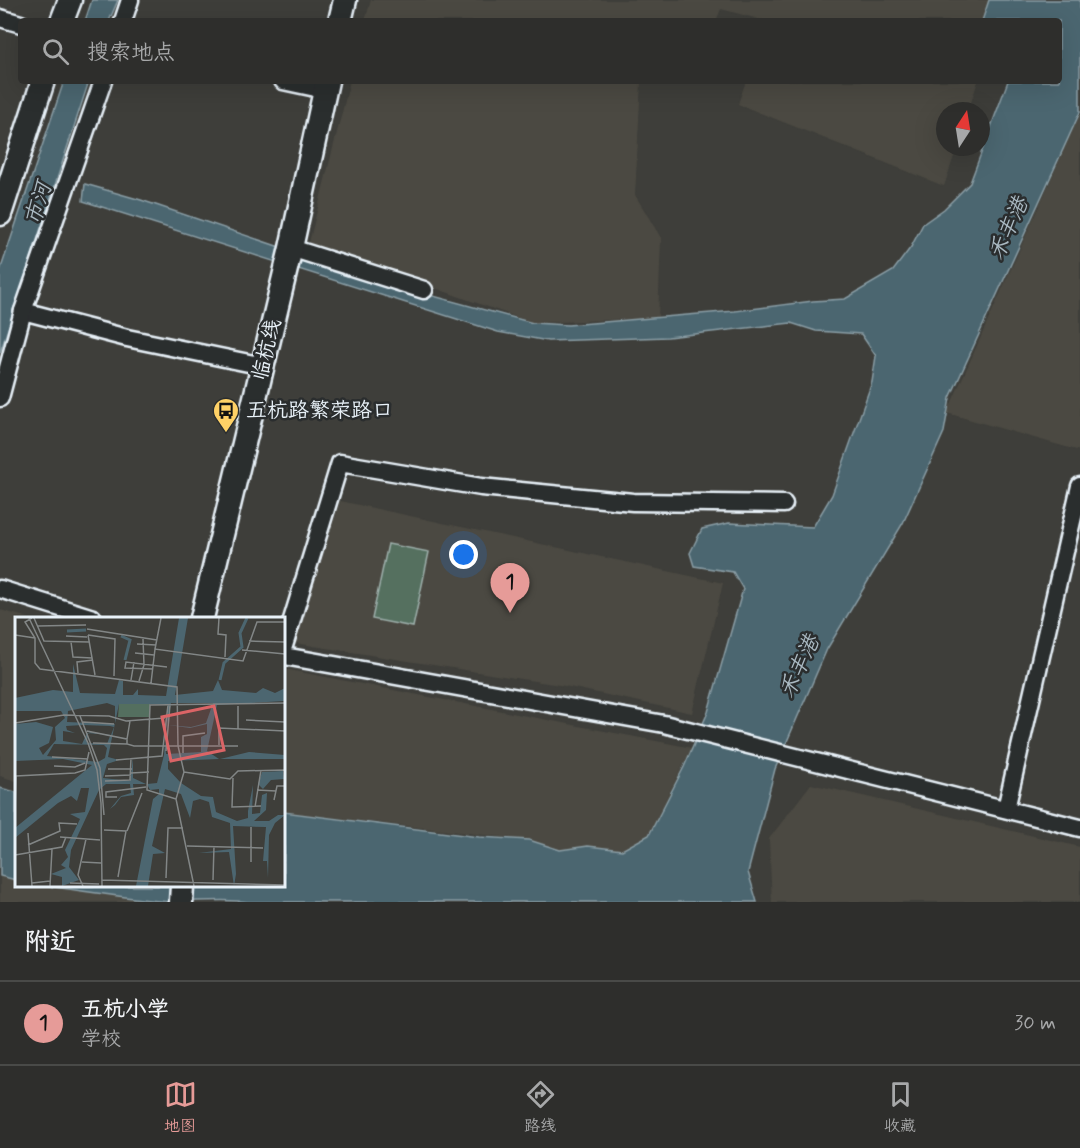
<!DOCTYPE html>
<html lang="zh">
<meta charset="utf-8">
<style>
body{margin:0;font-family:Mynerve,"LXGW WenKai TC",sans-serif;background:#363634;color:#f1f3f6}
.compass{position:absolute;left:936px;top:102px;width:54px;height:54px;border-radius:50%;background:#2e2e2c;box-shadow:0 6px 24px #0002;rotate:12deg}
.you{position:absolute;left:464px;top:555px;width:21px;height:21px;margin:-15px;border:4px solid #fff;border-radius:50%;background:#1a73e8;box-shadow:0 0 0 9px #1a73e833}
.badge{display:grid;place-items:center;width:39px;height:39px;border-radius:50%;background:#e69b98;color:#111;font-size:20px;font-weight:700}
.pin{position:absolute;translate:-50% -50px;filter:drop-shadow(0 2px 3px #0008)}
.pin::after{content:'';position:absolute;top:32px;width:21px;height:18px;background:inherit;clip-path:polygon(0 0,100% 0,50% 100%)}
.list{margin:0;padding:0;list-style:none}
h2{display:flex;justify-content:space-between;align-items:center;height:78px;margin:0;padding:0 24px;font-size:26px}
h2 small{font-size:20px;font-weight:400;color:#a7a8a9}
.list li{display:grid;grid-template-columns:39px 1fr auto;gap:18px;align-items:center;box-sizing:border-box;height:84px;padding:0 24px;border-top:2px solid #494a48}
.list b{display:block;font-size:22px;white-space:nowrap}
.list p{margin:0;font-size:20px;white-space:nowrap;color:#a7a8a9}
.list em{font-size:20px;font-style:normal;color:#a7a8a9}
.icon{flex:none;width:33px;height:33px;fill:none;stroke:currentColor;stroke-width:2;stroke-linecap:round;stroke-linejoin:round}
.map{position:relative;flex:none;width:1080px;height:902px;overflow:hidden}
.search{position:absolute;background:#2e2e2c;box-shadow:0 6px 24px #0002;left:18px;right:18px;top:18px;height:66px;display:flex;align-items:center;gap:15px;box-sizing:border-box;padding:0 21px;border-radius:6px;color:#a7a8a9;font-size:22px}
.sheet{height:162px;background:#2e2e2c}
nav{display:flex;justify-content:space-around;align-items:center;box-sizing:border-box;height:84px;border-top:2px solid #494a48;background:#2e2e2c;font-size:16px;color:#a7a8a9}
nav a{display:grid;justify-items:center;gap:3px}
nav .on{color:#e69b98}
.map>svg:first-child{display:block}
.built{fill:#4c4a42}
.green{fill:#546f5f;stroke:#9eb0ac;stroke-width:1.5}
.water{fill:#4c6670;stroke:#8a9ea6;stroke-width:1.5}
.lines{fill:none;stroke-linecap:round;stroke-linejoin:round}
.street-casing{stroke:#e8f1f8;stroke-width:21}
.secondary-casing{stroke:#e8f1f8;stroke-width:27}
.street{stroke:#2a2d2e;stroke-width:16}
.secondary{stroke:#2a2d2e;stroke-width:22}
.labels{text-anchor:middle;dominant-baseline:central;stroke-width:5;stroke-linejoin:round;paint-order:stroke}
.street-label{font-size:21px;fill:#e8f1f8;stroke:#2a2d2e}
.poi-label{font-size:21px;fill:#e8f1f8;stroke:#2a2d2e;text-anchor:start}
.water-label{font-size:22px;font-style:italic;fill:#aab9c2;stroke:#2a2d2e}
.inset-river{fill:none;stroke:#4c6670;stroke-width:3}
.inset-road{fill:none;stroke:#828686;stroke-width:1.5}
.view{fill:#db6466;fill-opacity:0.15;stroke:#db6466;stroke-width:3}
.inset-edge{fill:none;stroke:#e8f1f8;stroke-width:3}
</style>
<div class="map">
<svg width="1080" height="902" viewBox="0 0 1080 902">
<rect width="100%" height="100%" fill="#3e3e3a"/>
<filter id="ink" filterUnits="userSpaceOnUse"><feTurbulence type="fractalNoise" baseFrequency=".0167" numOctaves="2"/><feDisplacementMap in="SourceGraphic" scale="12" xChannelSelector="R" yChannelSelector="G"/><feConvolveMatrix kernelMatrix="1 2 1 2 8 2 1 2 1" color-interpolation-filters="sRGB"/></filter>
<g filter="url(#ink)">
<g class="built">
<polygon points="371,0 989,0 982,21 766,21 721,9 716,21 365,21"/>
<polygon points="350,81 641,81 635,195 661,238 658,318 533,323 309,243"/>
<polygon points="746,81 978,81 968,111 945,111 945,147 957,147 944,186 738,104"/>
<polygon points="1080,114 1080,451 947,413"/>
<polygon points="340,501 723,583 692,713 560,685 295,643"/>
<polygon points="0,610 29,618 16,618 16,781 0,776"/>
<polygon points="284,669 692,748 649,834 622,850 588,846 560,850 529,840 284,812"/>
<polygon points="811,784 1080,847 1080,902 772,902 769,839"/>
<polygon points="0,876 16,880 16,886 46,886 155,900 155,902 0,902"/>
</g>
<polygon class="green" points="388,544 429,552 413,627 372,619"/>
<g class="water">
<polygon points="92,0 118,0 109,21 85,21"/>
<path d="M989,0h91v112l-130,286 -6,34 -41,91 -76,126 -52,120 -27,103 9,30h-508c-25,-4 -52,0 -78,0 -42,-3 -84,-11 -125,-16h238v-74l195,25 50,3 31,10 28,-4 34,4 27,-15 35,-68 24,-55 35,-123 -10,-17 -39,-6 -4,-13 12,-24 27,-6 84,4 19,-32 40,-113 4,-26 -15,-22 -45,-3 -25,-8 -123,14 -120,4 -50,-9 -415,-131 2,-17 56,16 248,84 144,39 35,2 167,-14 78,-10 32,-2 48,-28 18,-24 12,-23 21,-15 26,-26 38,-102h51v-60h-77z"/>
<polygon points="64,81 89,81 0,353 0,271"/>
<polygon points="0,788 16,792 16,880 0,876"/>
</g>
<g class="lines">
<defs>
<g id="street">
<polyline points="0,18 21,24"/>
<polyline points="123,21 130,0"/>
<polyline points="283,81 325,90"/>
<polyline points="291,248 424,290"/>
<polyline points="23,311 127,338 263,366"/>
<polyline points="0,398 23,311 103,81"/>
<polyline points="0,589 93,618"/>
<polyline points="284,646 340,463 481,487 633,502 784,504"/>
<polyline points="284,656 664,724 1080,828"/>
<polyline points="1006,809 1080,486"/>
</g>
<g id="secondary">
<polyline points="62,21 70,0"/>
<polyline points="340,21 345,0"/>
<polyline points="0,214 43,81"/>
<polyline points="202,618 291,248 327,81"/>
<polyline points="181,902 182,886"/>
</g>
</defs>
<use href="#street" class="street-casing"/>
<use href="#secondary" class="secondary-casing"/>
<use href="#street" class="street"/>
<use href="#secondary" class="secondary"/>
</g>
</g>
<defs>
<symbol id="bus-pin" viewBox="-11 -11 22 30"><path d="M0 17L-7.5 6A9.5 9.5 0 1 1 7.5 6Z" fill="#ffd166" stroke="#2a2d2e"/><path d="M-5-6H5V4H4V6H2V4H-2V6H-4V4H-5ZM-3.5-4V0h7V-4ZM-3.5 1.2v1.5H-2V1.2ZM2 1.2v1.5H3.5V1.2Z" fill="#111"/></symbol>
</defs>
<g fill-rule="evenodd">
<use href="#bus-pin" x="211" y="396" width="30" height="40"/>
</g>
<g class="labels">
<g class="street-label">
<text transform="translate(267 350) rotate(-76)">临杭线</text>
</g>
<g class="poi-label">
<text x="246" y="411">五杭路繁荣路口</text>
</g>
<g class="water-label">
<text transform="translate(39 204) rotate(-73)">市河</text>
<text transform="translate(1009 229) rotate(-66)">禾丰港</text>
<text transform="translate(800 667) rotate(-65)">禾丰港</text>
</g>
</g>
<g transform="translate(15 617)">
<rect width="270" height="270" fill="#3e3e3a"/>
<path d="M135,87l-1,13h-31l1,-13z" fill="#546f5f"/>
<path d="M164,1h9l-13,77 38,-4 5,-11 4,10 34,3 7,-5 12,5 10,-5v13l-68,4 -10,46 12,8 -51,2v8l13,14 20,13 12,1 3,15 21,9 11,-3v-7l5,-26 -1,29 8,-1 2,-18 5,-2 -1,17 -12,11h15l9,-6h7l-10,8 -6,12 -1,43 -1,-17h-4l3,-34 -33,-1 3,48 -2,12 -5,-34 -30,1 32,-4 -1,-26 -18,-6 -3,-15 -9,-3 -7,2 -3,17 -9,-24 -16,-5 -13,57 13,7 -12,1 -5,32h-12l17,-87 6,-5v-5l-9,1 -3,-6 10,-1 7,-28 4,-51h-49l-11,53 11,3 -12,4 -4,14 27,3 3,-23v20l13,6h-13l1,11 -13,2 -6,8 -5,4 11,-13 10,-3 -1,-9h-24l-7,6 -28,60 -2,17 10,13 -17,6v-9l-11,-3 15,-6 -5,-3 7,-8 -3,-7 15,-31 -10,-5 15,-2 4,-24h-8l-4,13 -6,-5 -13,7 -43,35v-10l77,-63 -29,-6 -48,2v-37l21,-2 17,5 -4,16 -10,5 4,7 13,-15 -1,-13 10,-9 -4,-7h-46v-13l38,-8 20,2v-28l7,29 35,1 4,-14 4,1v14h10l5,-6v6l28,1zM92,86l8,3v18l-48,-2 1,-11zM156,86h42l-7,20 -15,4 -23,-2 22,3 17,-4v10l-6,3v15l-35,2 -1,-18zM68,108l27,1 4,1 -3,8 -24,-2 -5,11 -19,-3v-10l12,2 -8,-3 -1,-4zM73,116l3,-1 19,4 -3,8 -20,-1zM39,127l50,1 3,3 -2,10 -7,4 -51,-6zM234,135l36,3v4h-65zM247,155l21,-1 1,8 -13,1 -8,9 -5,-5z" fill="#4c6670" fill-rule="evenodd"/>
<path class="inset-river" d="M52,14l19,-1M106,19l9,4 -5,20M205,63l4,-17 18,-16 -2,-14 7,-15"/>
<path class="inset-road" d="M14,1l59,125 9,27 4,33 1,83M17,1l-7,4 10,16v25l5,6 137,18 1,59 6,26 -8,27 18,87M19,1l10,23 45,1M204,1l-1,16 8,1 -1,22M23,9l48,-1M72,12l70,11M0,18l20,3M73,18l27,4 -1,37M73,18l7,40M51,19l21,1M234,24l36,1M56,25l2,15 19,1M122,27l19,1M140,32l6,-31M227,33l43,4M120,36l19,2M138,52l-28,-1 1,-6 41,5M63,56l-1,-11 16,-2M116,63l3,-18M124,64l5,-16 -1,-26M136,66l4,-34 88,12 14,-39h28M223,89v23M65,99l20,52 4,47M231,103l39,2M68,105l31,2M0,106l49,-8 45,1 17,5 39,-3M72,114l40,8 3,-18M112,122v5l7,2h104M78,126l34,1M204,128v-17l66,3M151,134l4,-46M168,136v-17l22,-3M37,140l36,2M101,143l46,-4 6,-51M39,149l21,1 10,-4M93,152h24M169,155l46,7 8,-8 47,-1v13M116,156l18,-1M90,159l26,-1M218,161l-1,29 29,-1M90,164l25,-1 1,-22M242,173l19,1M102,180h-11v-5l40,-5M161,182l-29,-9 3,-85 135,-2M259,183l3,-14h8M240,190l6,-37M0,195l1,-36 59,-3 10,-3 4,-18M89,213l22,1 -8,46M112,214l15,-38M13,216l4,53M45,220l40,3M13,228l32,-14 -1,-8 18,1M172,229l76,2M0,238l47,-8 4,-10M67,245l19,1M236,245v-35M151,261l2,-50h15M87,263l183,5M198,263l1,-34M17,266l18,-2M55,266l29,1M35,269l2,-37M68,269l-5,-11 8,-36"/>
<path class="view" d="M199,89l10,44 -53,11 -9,-44z"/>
<rect width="270" height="270" class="inset-edge"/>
</g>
</svg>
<svg class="compass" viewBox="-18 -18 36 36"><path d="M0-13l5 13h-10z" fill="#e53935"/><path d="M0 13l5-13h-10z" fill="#a7a8a9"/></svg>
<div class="you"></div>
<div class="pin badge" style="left:510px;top:613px">1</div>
<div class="search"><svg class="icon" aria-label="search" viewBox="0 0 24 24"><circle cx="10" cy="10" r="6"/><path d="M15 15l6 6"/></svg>搜索地点</div>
</div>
<section class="sheet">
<h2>附近<small></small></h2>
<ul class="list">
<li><span class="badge">1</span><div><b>五杭小学</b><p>学校</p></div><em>30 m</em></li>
</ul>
</section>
<nav>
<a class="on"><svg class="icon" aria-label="map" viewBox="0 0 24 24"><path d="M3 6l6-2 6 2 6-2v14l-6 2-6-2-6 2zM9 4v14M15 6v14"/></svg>地图</a>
<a><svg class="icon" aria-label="directions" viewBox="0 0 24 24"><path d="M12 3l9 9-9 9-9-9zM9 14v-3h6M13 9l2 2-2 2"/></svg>路线</a>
<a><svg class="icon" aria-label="saved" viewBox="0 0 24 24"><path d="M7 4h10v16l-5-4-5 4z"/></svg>收藏</a>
</nav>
